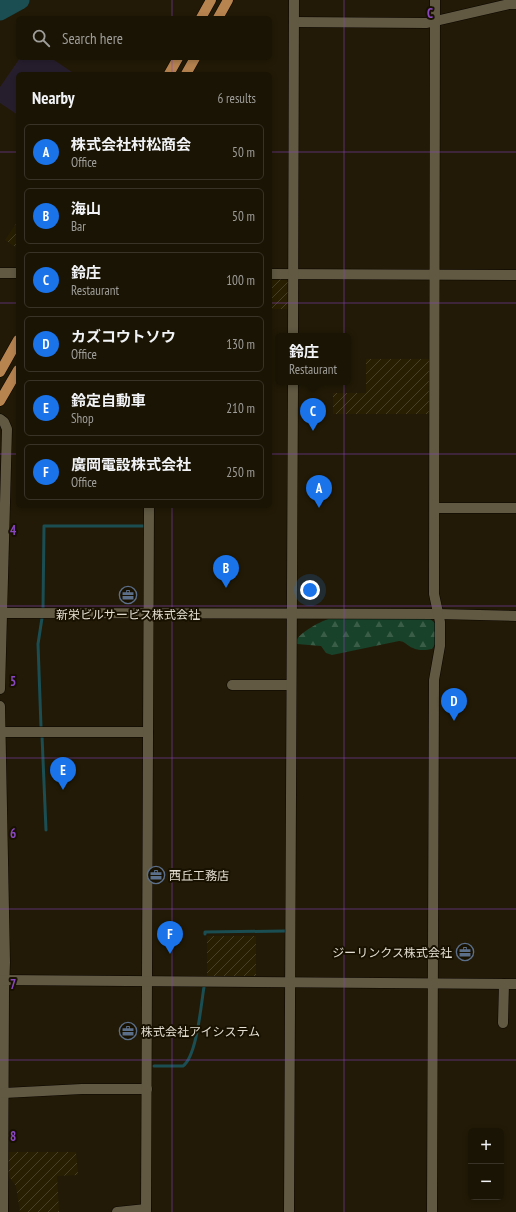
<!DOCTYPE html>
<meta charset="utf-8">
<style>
body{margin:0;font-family:"PT Sans Narrow","Noto Sans JP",sans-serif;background:#231d0e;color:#f1f3f6}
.controls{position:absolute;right:12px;bottom:12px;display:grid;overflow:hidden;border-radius:6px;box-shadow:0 2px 6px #0003}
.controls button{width:36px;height:36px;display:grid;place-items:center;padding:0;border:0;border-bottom:1px solid #383326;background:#1a1404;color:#f1f3f6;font:20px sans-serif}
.you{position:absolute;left:310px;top:590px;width:14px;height:14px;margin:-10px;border:3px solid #fff;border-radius:50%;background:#1a73e8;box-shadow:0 0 0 6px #1a73e833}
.badge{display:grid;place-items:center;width:26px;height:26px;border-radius:50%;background:#1a73e8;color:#fff;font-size:13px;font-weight:700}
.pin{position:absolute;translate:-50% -33px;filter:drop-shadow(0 1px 2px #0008)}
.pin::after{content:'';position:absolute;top:21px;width:14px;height:12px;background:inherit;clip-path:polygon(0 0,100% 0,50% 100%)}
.popup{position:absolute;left:275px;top:333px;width:76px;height:52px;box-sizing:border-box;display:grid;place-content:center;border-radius:6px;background:#1a1404;filter:drop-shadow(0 1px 3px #0005);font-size:13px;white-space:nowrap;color:#9f9e9a}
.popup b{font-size:15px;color:#f1f3f6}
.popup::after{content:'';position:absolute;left:50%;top:100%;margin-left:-8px;border:8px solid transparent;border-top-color:#1a1404}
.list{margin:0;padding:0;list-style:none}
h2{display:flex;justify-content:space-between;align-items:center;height:52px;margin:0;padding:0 16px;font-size:17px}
h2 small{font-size:13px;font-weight:400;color:#9f9e9a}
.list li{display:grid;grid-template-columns:26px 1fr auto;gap:12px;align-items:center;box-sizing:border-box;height:56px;margin:0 8px 8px;padding:0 8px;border:1px solid #383326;border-radius:6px}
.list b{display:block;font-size:15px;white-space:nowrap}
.list p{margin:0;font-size:13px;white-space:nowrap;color:#9f9e9a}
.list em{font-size:13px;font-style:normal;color:#9f9e9a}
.icon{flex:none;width:22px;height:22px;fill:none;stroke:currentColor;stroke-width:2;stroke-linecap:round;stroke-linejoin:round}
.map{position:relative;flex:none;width:516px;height:1212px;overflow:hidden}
.search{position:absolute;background:#1a1404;box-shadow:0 2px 6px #0003;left:16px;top:16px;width:256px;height:44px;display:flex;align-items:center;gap:10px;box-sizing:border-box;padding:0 14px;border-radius:6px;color:#9f9e9a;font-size:15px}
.panel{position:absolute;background:#1a1404;box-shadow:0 2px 6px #0003;left:16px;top:72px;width:256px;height:436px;border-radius:6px}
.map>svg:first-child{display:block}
.industrial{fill:url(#industrial-furrows)}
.education{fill:#271e2d}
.forest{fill:url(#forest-firs)}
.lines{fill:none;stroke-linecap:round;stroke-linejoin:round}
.stream{stroke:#1a4e53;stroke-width:3}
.river{stroke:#1a4e53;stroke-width:19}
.street-casing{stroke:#0b0500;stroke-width:11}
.secondary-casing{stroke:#0b0500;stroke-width:11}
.primary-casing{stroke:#0b0500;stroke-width:11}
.street{stroke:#615942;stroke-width:10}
.secondary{stroke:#615942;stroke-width:10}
.primary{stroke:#b78450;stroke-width:10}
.grid{fill:none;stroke:#8a47c2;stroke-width:1;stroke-opacity:0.55}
.labels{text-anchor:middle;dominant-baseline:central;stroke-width:4;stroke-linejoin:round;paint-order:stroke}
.poi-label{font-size:12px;fill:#e2ddd0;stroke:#181100;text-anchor:start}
.grid-label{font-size:13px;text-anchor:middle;font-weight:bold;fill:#8a47c2;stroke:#181100;stroke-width:4;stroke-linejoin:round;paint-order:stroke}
</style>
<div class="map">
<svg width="516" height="1212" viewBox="0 0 516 1212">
<defs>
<pattern id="industrial-furrows" width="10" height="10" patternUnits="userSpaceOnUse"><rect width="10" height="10" fill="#281f02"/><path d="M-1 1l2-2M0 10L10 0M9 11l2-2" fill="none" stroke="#473f26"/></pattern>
<pattern id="forest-firs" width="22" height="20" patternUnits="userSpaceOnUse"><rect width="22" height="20" fill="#19422a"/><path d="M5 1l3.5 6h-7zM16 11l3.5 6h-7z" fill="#3a5d48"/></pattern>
</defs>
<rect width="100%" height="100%" fill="#221a06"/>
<g class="industrial">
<polygon points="18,221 18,249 5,240"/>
<polygon points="270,279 286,279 289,282 289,309 270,309"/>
<polygon points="366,359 431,359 431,414 333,414 333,393 366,393"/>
<rect x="207" y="936" width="49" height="40"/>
<polygon points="7,1152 76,1152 78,1175 57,1176 59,1212 20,1212 16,1186 7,1174"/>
</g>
<polygon class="education" points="20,58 51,58 75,74 18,74 18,115 0,103 0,87"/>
<path class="forest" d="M332,618h97l6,5 1,20 -4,6c-5,1 -14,2 -19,-1 -6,-2 -8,-7 -14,-7l-67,14 -6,-2 -5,-7 -24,-2 -1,-2c2,-9 26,-22 36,-24z"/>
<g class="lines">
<g class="stream">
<polyline points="43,608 44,526 144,526"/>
<polyline points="41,727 38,644 42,618"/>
<polyline points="42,736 46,830"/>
<polyline points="205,934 205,932 285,931"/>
<path d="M154,1066h29c14,-10 18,-62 21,-79"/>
</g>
<polyline class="river" points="0,11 20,0"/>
<defs>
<g id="street">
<polyline points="294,22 427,23 509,4 516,4"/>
<polyline points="0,273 18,273"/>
<polyline points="270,274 516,275"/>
<polyline points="293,336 294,0"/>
<polyline points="0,419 4,422 7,429 0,689"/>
<polyline points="435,508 516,508"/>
<polyline points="0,613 438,614 516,616"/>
<polyline points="232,685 291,685"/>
<polyline points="0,706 5,962 4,990 3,1212"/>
<polyline points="1,732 148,732"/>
<polyline points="503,1023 504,984"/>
<polyline points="4,1093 82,1089 147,1089"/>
<polyline points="117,1212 146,1209"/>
<polyline points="146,1212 149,506"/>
<polyline points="289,1212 293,382"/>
<polyline points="432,1212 434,680 440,646 440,622 434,594 435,0"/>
</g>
<polyline id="secondary" points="0,980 516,984"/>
<g id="primary">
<polyline points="201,18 211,0"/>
<polyline points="218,18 228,0"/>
<polyline points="169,74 178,58"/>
<polyline points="186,74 195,58"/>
<polyline points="0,372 18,340"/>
<polyline points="0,401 18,370"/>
</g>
</defs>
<use href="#street" class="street-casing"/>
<use href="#secondary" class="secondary-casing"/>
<use href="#primary" class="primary-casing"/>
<use href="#street" class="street"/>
<use href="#secondary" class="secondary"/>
<use href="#primary" class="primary"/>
</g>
<path class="grid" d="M172,0v18M344,0v1212M172,58v16M0,152h18M270,152h246M0,303h18M270,303h246M0,454h18M270,454h246M172,506v706M0,606h516M0,758h516M0,909h516M0,1060h516"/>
<defs>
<symbol id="office-ring" viewBox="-11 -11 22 22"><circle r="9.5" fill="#181100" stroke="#5c6f8a" stroke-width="1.5"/><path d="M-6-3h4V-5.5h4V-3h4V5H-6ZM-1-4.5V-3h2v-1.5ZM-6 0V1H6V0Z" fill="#5c6f8a"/></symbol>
</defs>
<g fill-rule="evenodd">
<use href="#office-ring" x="118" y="585" width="20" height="20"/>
<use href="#office-ring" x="146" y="865" width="20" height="20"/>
<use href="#office-ring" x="455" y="942" width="20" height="20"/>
<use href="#office-ring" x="118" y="1021" width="20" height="20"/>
</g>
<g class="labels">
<g class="poi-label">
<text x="128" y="614" text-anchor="middle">新栄ビルサービス株式会社</text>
<text x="169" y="875">西丘工務店</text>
<text x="452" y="952" text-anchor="end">ジーリンクス株式会社</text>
<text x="141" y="1031">株式会社アイシステム</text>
</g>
</g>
<g class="grid-label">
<text x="430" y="18">C</text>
<text x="13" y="535">4</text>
<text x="13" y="686">5</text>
<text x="13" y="838">6</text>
<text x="13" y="989">7</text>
<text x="13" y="1141">8</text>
</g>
</svg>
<div class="controls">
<button>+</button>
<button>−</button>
</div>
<div class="you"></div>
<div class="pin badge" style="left:319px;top:508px">A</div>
<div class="pin badge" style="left:226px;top:588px">B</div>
<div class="pin badge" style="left:313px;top:431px">C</div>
<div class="popup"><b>鈴庄</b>Restaurant</div>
<div class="pin badge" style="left:454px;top:721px">D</div>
<div class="pin badge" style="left:63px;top:790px">E</div>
<div class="pin badge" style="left:170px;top:954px">F</div>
<div class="search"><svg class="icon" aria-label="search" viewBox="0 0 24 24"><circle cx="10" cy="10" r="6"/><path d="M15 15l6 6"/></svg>Search here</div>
<section class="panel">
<h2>Nearby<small>6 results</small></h2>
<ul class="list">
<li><span class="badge">A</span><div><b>株式会社村松商会</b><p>Office</p></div><em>50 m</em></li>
<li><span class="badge">B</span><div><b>海山</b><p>Bar</p></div><em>50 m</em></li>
<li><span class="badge">C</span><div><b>鈴庄</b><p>Restaurant</p></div><em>100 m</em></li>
<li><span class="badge">D</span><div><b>カズコウトソウ</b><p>Office</p></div><em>130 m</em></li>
<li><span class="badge">E</span><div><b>鈴定自動車</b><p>Shop</p></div><em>210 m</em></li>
<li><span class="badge">F</span><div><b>廣岡電設株式会社</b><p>Office</p></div><em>250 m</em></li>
</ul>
</section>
</div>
